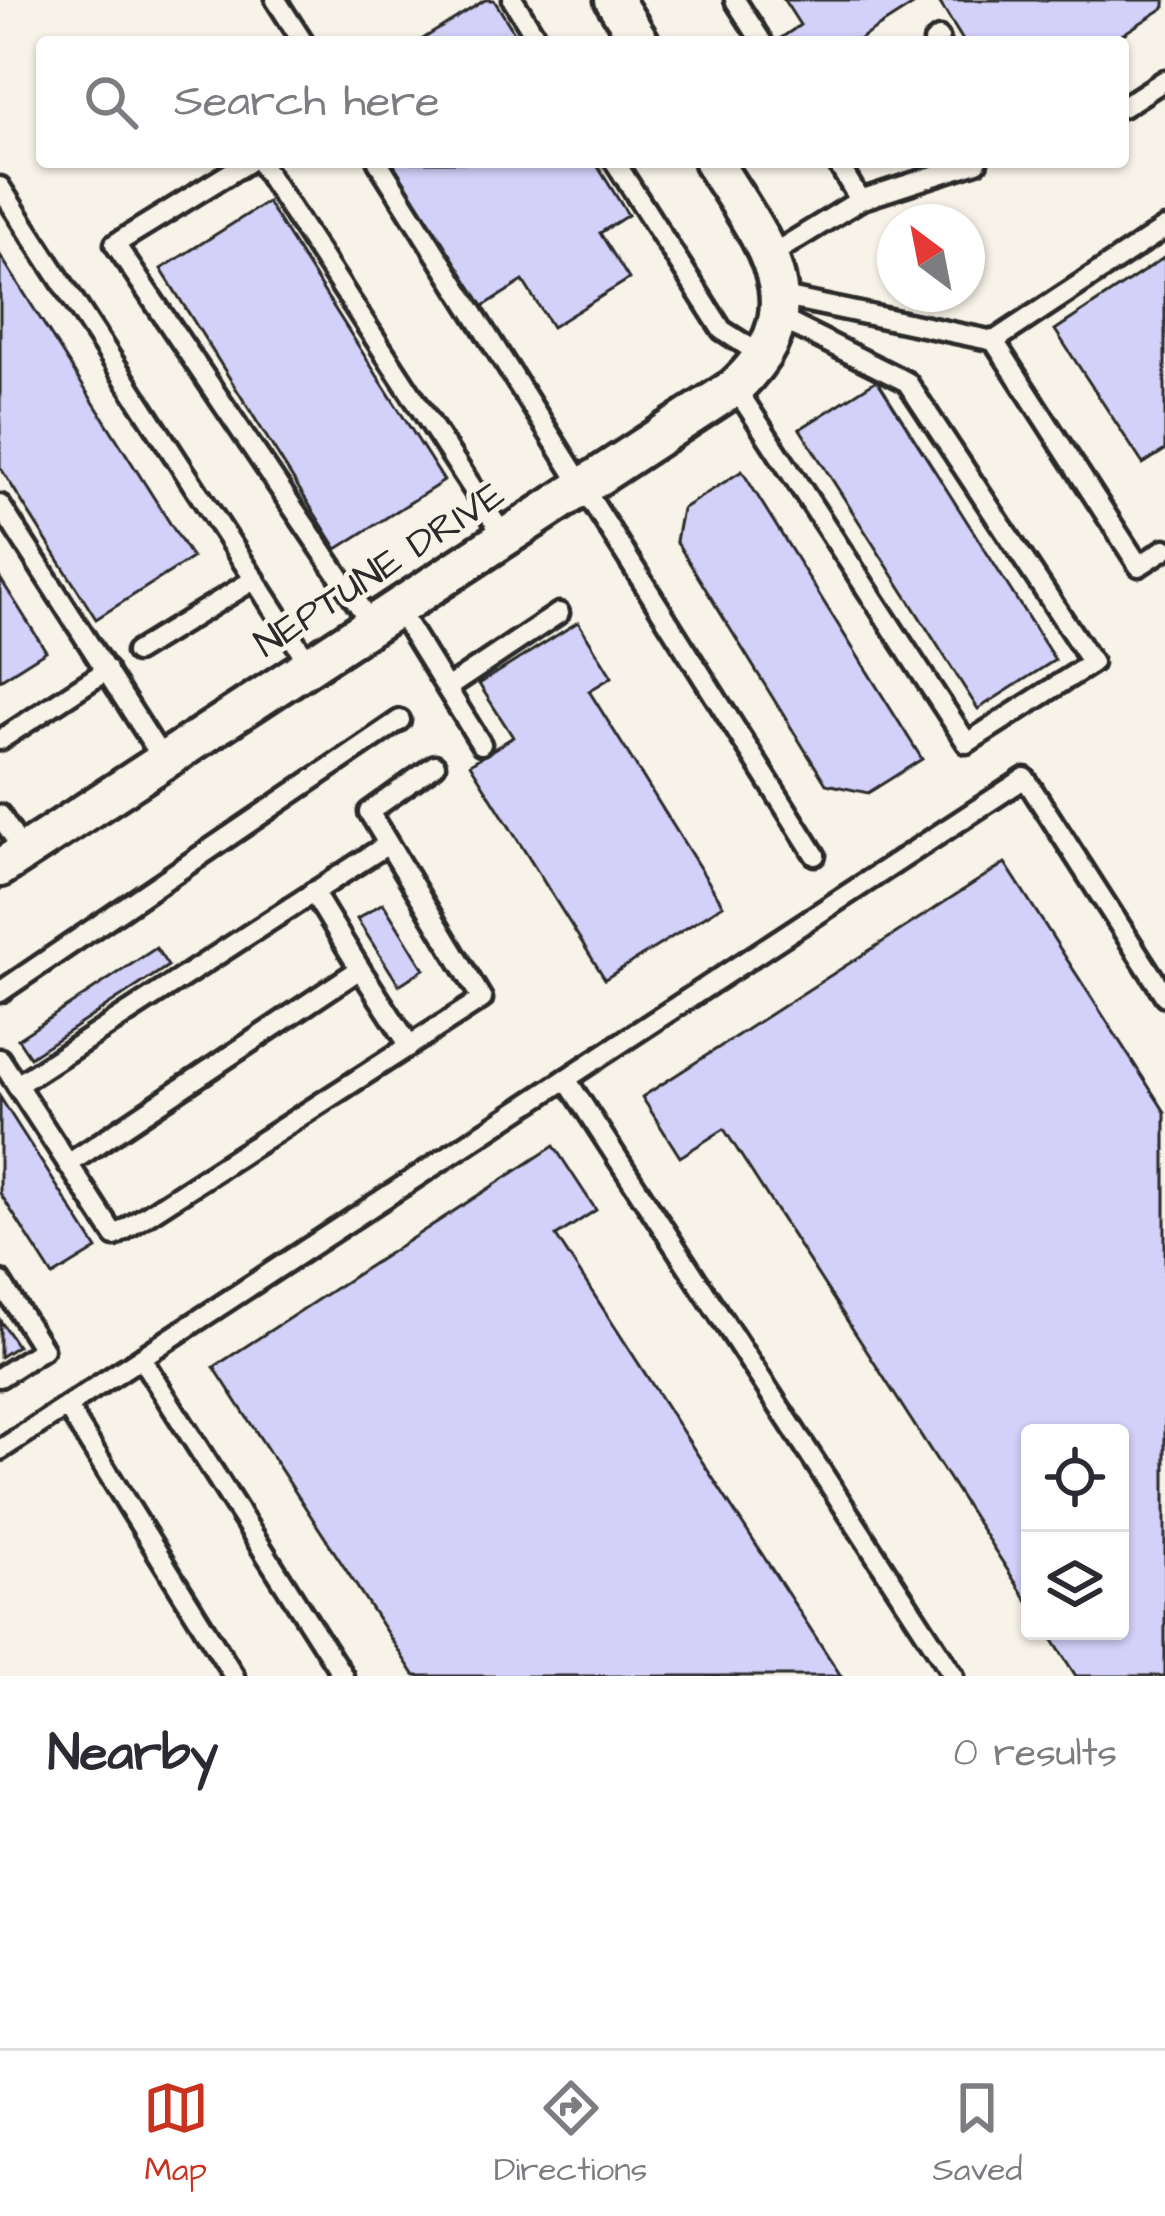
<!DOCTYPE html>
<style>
body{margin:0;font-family:"Architects Daughter",sans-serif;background:#f2f2f3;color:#2b2b33}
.controls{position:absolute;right:36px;bottom:36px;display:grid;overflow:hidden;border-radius:12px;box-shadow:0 3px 9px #0004}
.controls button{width:108px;height:108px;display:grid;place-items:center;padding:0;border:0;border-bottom:3px solid #e1e1e2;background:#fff;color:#2b2b33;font:60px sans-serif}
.compass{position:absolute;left:877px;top:204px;width:108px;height:108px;border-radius:50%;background:#fff;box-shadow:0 3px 9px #0004;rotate:328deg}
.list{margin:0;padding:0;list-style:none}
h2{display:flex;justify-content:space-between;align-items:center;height:156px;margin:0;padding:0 48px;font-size:51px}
h2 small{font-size:39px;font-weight:400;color:#7c7c81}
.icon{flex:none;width:66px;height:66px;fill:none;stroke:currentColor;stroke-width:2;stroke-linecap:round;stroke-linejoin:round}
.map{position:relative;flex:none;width:1165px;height:1676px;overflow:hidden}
.search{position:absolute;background:#fff;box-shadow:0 3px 9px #0004;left:36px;right:36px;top:36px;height:132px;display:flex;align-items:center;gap:30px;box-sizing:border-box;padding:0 42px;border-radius:12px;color:#7c7c81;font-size:45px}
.sheet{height:372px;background:#fff}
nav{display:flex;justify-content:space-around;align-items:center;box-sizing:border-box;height:168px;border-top:3px solid #e1e1e2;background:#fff;font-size:33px;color:#7c7c81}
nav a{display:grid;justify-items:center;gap:6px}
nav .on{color:#c8321e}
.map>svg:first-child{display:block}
.building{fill:#d3d0f9;stroke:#2b2b2b;stroke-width:3}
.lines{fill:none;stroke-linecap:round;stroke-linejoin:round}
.lane-casing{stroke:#2b2b2b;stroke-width:27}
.street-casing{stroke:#2b2b2b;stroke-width:45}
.lane{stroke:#f7f3e8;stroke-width:18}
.street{stroke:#f7f3e8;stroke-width:36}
.labels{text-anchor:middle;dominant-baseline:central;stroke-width:10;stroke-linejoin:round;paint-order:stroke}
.street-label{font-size:39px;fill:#2b2b2b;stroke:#f7f3e8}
</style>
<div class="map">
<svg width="1165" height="1676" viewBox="0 0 1165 1676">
<rect width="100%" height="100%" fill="#f7f3e8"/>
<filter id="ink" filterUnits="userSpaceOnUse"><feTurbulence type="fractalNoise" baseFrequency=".00833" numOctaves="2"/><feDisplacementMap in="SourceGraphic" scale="24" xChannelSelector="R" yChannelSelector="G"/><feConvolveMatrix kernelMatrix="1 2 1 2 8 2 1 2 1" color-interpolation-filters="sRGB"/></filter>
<g filter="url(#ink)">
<g class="building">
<polygon points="485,0 494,0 520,42 418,42"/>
<polygon points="784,0 921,0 855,42 783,42 781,38 800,25"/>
<polygon points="938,0 1165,0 1165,7 1111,42 964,42"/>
<polygon points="391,162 595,162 628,215 600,233 629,279 552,327 523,281 482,307"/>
<polygon points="267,202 444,481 337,549 161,269"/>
<polygon points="0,255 192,558 96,619 0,467"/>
<polygon points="1165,257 1165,450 1143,464 1055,330"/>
<polygon points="877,380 1055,660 978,709 800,429"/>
<polygon points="742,471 922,759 868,793 826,784 676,541 682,509"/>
<polygon points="0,578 46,651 0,680"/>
<polygon points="578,622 612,677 589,691 723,905 605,979 470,764 513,737 479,684"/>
<polygon points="1005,863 1165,1112 1165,1676 1076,1676 1047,1631 1120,1631 1120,1433 1030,1433 1030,1605 724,1129 680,1157 642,1097"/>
<polygon points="383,903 424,969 399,985 357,919"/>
<polygon points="156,948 168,966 30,1057 18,1039"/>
<polygon points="0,1097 97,1249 53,1276 0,1193"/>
<polygon points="554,1146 596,1210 556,1236 841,1676 415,1676 214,1367"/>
<polygon points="0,1320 17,1346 0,1357"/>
</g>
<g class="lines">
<defs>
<g id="lane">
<polyline points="276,0 303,42"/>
<polyline points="513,0 539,42"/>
<polyline points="735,0 762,42"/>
<polyline points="934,42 939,38"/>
<polyline points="1123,107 1165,80"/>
<polyline points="248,162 115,244 372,625"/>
<polyline points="260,162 505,538"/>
<polyline points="378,162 815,855"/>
<polyline points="615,162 722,330 763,356"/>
<polyline points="0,187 310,665"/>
<polyline points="860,200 977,162"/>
<polyline points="771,255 860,200 837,162"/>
<polyline points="779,296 994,341 1165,228"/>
<polyline points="994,341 1139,566 1165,549"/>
<polyline points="735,387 967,743 1092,663 907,382 777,317"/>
<polyline points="0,505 164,761"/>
<polyline points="397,608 481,744"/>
<polyline points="136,652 255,579"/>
<polyline points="447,688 559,613"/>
<polyline points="0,740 107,670"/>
<polyline points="0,815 24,853"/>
<polyline points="360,969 410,1046"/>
<polyline points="0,992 400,720"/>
<polyline points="0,1059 115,1236 482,999 369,812 435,765"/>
<polyline points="566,1079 954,1676"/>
<polyline points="17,1085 388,844"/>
<polyline points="68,1164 360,969 313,892"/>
<polyline points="0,1281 43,1349 0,1377"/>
<polyline points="141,1358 343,1676"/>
<polyline points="67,1407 234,1676"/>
<polyline points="0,1450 1025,778 1165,996"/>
</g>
<g id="street">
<polyline points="614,0 640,42"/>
<path d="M0,868l735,-481c87,-81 26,-147 -22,-225"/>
</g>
</defs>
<use href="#lane" class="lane-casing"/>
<use href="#street" class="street-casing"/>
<use href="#lane" class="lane"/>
<use href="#street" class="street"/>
</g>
</g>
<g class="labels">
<g class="street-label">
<text transform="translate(380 570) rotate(-33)">NEPTUNE DRIVE</text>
</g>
</g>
</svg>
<div class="controls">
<button><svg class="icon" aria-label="locate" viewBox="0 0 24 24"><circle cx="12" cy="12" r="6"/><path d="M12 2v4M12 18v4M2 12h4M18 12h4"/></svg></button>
<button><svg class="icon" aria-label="layers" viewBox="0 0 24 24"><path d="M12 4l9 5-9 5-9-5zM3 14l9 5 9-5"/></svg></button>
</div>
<svg class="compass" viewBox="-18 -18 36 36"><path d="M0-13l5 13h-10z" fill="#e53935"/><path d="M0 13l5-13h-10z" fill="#7c7c81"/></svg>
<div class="search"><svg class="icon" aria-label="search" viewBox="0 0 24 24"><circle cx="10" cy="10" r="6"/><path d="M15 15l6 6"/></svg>Search here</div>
</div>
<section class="sheet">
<h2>Nearby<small>0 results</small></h2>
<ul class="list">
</ul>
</section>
<nav>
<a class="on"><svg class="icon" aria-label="map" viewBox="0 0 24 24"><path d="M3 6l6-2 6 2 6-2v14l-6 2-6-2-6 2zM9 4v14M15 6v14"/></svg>Map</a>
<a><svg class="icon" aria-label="directions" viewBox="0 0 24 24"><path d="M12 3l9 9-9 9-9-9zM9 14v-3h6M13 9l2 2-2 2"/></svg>Directions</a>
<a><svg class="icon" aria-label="saved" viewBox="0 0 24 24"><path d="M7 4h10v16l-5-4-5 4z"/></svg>Saved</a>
</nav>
